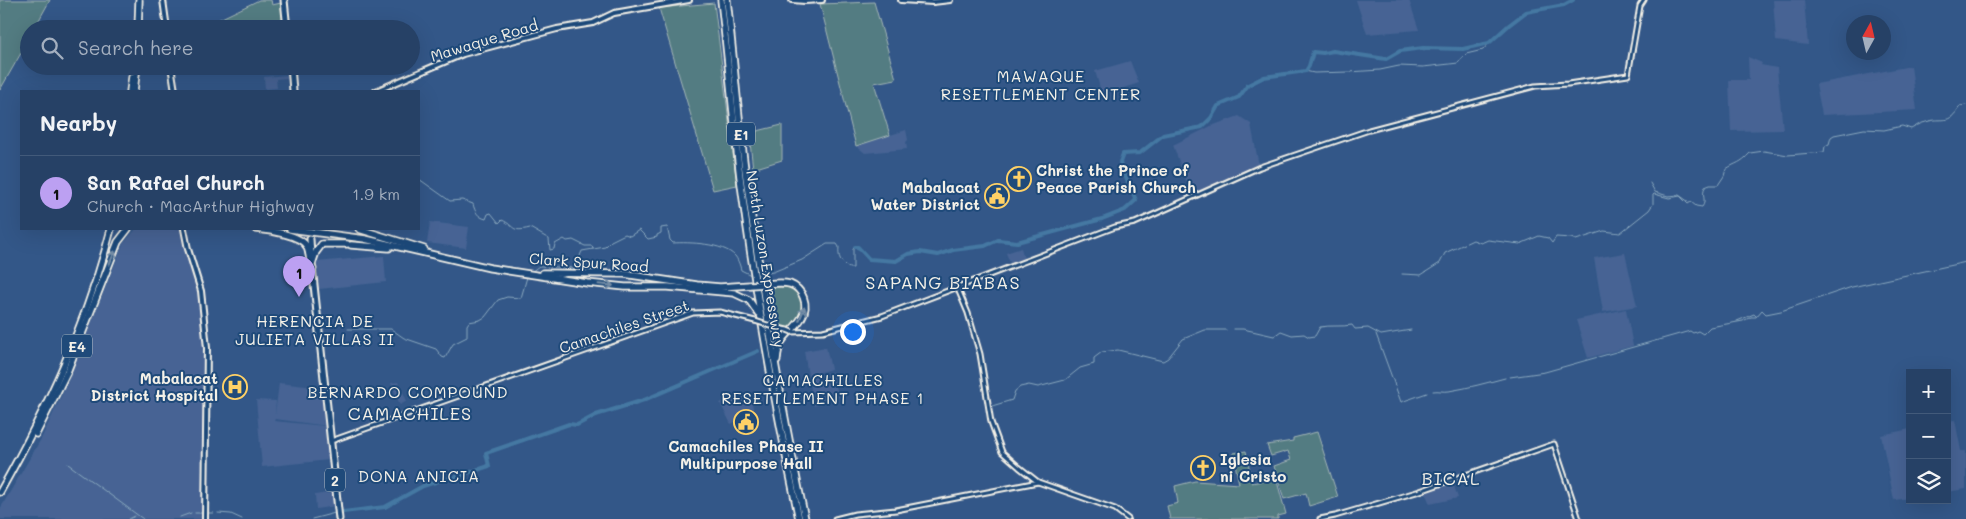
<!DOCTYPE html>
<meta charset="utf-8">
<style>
body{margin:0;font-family:Mali,sans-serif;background:#2e486c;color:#f1f3f6}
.controls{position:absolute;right:15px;bottom:15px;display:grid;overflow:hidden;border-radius:0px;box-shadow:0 5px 20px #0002}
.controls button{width:45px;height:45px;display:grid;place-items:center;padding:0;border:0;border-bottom:1px solid #425a7a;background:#264166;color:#f1f3f6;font:25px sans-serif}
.compass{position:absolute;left:1846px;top:15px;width:45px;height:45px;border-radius:50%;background:#264166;box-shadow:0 5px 20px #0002;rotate:8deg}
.you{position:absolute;left:852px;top:331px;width:18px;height:18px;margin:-12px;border:4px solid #fff;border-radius:50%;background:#1a73e8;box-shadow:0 0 0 8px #1a73e833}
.badge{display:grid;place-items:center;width:32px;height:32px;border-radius:50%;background:#bca0f2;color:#111;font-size:16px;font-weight:700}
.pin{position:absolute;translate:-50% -41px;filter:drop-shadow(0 1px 2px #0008)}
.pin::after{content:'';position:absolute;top:26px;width:18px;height:15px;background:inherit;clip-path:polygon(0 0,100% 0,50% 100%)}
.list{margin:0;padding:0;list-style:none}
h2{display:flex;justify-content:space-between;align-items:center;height:65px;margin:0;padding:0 20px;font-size:21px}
h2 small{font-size:16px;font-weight:400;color:#a4afbf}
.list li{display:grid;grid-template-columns:32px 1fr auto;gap:15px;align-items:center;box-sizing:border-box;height:75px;padding:0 20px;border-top:1px solid #425a7a}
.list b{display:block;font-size:19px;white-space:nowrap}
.list p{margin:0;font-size:16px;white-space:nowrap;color:#a4afbf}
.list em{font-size:16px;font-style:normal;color:#a4afbf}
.icon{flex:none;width:28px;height:28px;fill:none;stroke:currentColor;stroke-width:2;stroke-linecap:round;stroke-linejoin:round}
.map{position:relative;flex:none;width:1966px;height:519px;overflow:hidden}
.search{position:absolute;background:#264166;box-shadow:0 5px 20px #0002;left:20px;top:20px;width:400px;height:55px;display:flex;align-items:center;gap:12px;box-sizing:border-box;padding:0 18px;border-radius:28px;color:#a4afbf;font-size:19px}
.panel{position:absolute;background:#264166;box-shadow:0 5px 20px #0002;left:20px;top:90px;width:400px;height:140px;border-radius:0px}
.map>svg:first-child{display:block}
.built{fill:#466494}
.green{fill:#537b82;stroke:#a4b6b5}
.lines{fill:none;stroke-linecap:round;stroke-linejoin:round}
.stream{stroke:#8aa8be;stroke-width:1}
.river{stroke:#4478a2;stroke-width:4}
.tertiary-casing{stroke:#f4f1e8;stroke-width:7}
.secondary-casing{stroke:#f4f1e8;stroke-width:8}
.trunk-casing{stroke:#f4f1e8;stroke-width:9}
.motorway-casing{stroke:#f4f1e8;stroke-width:9}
.tertiary{stroke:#1f4a7a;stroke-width:3}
.secondary{stroke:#1f4a7a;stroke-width:4}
.trunk{stroke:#1f4a7a;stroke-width:5}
.motorway{stroke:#1f4a7a;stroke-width:5.5}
.tertiary-bridge-casing{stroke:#f4f1e8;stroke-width:7;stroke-linecap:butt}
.motorway-bridge-casing{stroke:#f4f1e8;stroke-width:9;stroke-linecap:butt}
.tertiary-bridge{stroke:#1f4a7a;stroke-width:3}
.motorway-bridge{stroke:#1f4a7a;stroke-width:5.5}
.oneway{stroke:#748da6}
.labels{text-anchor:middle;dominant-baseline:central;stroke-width:4;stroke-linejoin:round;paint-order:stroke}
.shield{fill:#1f4a7a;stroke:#b4bfc7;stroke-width:1}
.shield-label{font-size:14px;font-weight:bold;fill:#f4f1e8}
.street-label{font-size:15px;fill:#f4f1e8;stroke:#1f4a7a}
.poi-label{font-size:15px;font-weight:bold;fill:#f4f1e8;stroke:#1f4a7a;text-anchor:start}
.neighbourhood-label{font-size:16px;letter-spacing:1px;fill:#f4f1e8;stroke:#1f4a7a}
.quarter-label{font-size:18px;letter-spacing:1px;fill:#f4f1e8;stroke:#1f4a7a}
</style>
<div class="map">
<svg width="1966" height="519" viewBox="0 0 1966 519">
<rect width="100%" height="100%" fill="#335788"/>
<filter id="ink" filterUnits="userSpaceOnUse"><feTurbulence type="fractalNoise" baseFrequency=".02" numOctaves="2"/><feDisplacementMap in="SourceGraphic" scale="10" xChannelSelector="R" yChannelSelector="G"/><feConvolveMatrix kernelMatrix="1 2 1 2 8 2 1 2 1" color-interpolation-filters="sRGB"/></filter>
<g filter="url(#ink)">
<g class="built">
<polygon points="1356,0 1409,0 1419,30 1367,34"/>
<polygon points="1773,0 1804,0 1808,45 1776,41"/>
<polygon points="1748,57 1762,63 1761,65 1777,68 1783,130 1731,131 1729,80 1749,80"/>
<polygon points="1130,61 1139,83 1102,95 1095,71"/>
<polygon points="1911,66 1917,110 1822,115 1816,84"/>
<polygon points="288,75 288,78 276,79 277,88 265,89 264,77"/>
<polygon points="1239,116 1251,124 1259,166 1192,197 1173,145 1211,126"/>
<polygon points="906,130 908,140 906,142 907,149 865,153 856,146"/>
<polygon points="430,222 469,227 466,248 427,243"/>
<polygon points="136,229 183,229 197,281 206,358 203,519 0,519 0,509 41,439 67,384 123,244"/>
<polygon points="1021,248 1024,258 1010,263 1006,253"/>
<polygon points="1625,253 1637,306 1603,312 1594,258"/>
<polygon points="384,256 386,282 319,289 316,262"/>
<polygon points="1626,309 1633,346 1588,358 1576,320"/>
<polygon points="826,347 831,369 808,376 804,351"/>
<polygon points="832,372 839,397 814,406 809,378"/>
<polygon points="398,382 407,401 400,405 391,383"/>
<polygon points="279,383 323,388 328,426 275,419 274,421 325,426 329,460 262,467 256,400 276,401 275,415"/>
<polygon points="746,393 750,394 754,412 731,424 720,403"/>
<polygon points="1955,420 1961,451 1966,451 1966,489 1947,492 1947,421"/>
<polygon points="1910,429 1910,498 1894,500 1881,435"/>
<polygon points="1452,480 1458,498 1430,504 1424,490"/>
<polygon points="334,492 336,506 316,509 315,495"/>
</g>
<g class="green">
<polygon points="0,0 50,0 34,29 29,29 29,39 0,90"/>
<polygon points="259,0 271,0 272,5 281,3 284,29 199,29"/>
<polygon points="874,2 896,79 874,83 890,135 856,146 820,4"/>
<polygon points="714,3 737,185 713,190 659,8"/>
<polygon points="782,125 782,160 753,169 749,133"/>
<path d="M785,287l13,4c9,16 2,27 -10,38l-17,-4 -7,-37z"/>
<polygon points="1317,432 1338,497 1309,506 1306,493 1284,499 1274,466 1291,460 1288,451 1271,456 1267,445 1293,441 1293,438"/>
<polygon points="1246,451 1252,483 1276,478 1286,514 1278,516 1278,519 1170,519 1167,506 1178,503 1175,486 1195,481 1239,484 1233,453"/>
</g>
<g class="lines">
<g class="stream">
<polyline points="1305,71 1314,73 1349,72 1380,70 1399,66 1423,67 1450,64 1458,63 1466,54 1483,50 1489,43"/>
<path d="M419,179l31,22 12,-1 11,4c2,8 5,13 13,15l2,-5 3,-1 8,10 3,-3c14,6 8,13 28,8l19,11 1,11 4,-1 1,-5 9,-5 3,2 6,-1 12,6h7l1,3"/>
<polyline points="1650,183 1655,192 1668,196 1679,195 1689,202"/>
<path d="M531,272l8,-6 36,2 7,-17 23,-4 6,-6 14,-7 5,2 9,-6 9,9 9,-2v-2l4,-2v-5l6,-1 3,13 3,3c16,-1 50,0 62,13 2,2 5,9 6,14l10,5"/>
<path d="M762,274l11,-2 29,-12 25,-16h10l2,3c-1,10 1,15 10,21h4v-19l2,-2"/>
<path d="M1402,274l19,1 19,-12 5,-10 28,-13 8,3 7,-3 32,4 19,-8 9,2 4,5 4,-6 15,1 5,2 28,-9 16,2 29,-23 4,-6v-9l1,-1 15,4 11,-2 8,8 3,-2 5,4 6,1c5,-6 -1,-13 3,-20l5,-2h8l6,-9 2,-7c11,-7 14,-5 24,-16l14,-2 24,4 36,-3 1,-6 4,-2 2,-7 3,-2 30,-6 20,1 18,-4 9,3c4,-2 9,-6 15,-7 17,-6 22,5 34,-16l6,-1"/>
<polyline points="1737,321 1754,314 1756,316"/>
<polyline points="348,329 391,329 404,338 436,349 442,357 445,358 453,344 467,337 467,325 469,322 480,320 485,317 498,300 507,297 521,298 527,277"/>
<path d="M1234,329h9l31,7 7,-5 11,4 12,-1 5,3 6,-1 5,-9c10,-2 22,0 32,-2l3,4 13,-1 13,7 30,-5"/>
<polyline points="1376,334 1401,402 1427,393"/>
<polyline points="1510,377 1545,372 1690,331 1693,333 1698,331 1703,334 1710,327 1743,321 1751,317 1756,317 1762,310 1766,314 1781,311 1852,287 1966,262"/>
<path d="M1433,391c6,-1 10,1 16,0 19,-3 37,-8 56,-13"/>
<polyline points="992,406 1012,400 1015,391 1020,387 1029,385 1038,387 1065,380 1080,368 1094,364 1094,358 1102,352 1118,350 1163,361 1168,358 1183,339 1205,330 1226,330"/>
<polyline points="68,464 143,519"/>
<polyline points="195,513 202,513"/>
<polyline points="207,513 213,513"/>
<polyline points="218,513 231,514 242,519"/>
<polyline points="180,517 191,513"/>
<polyline points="129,519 135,516"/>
<polyline points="312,519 335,513"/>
</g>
<g class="river">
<polyline points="855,247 858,247 869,259 896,261 908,254 920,252 938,255 953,250 985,246 998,240 1017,242 1102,219 1125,210 1136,200 1121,167 1120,162 1123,154 1140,153 1163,135 1202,127 1211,118 1218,106 1239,97 1248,85 1264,77 1306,71 1309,66 1313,52 1323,53 1333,51 1386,59 1400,51 1423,48 1463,49 1489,43 1509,25 1526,12 1564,5 1573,0"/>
<polyline points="471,472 489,466 486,453 569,424 577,425 596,415 644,400 758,351"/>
<polyline points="343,512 385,507 423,486 451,477 453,478 468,473"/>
</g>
<defs>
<g id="tertiary">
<polyline points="957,287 968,313 980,354 991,422 1002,452 1019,467 1038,482 1115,509 1128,519"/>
<polyline points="774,327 787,330"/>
<polyline points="792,332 823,331 882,316 1115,227 1135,223 1260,167 1369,130 1535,86 1568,84 1628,75 1640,6 1644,0"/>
<polyline points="331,441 693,313 720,312 755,321"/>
<polyline points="835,519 855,514 896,510 1038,482"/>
<polyline points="1320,519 1335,516 1420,491 1554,444 1579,519"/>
</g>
<g id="secondary">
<polyline points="163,0 167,29"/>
<polyline points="792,0 805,1 822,0"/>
<polyline points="901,0 933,2 950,0"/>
<polyline points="171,66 175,91"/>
<polyline points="376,91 463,54 557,29 593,23 614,13 689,0"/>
<polyline points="184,229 188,249 201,291 207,348 205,519"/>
</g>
<g id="trunk">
<polyline points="284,0 287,29"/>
<polyline points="291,66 293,91"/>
<polyline points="310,239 311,255"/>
<polyline points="312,266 339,519"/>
</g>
<g id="motorway">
<path d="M721,0c7,59 12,118 19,177 15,114 35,229 59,342"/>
<path d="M727,0c7,59 11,118 19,177 16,114 35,229 59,342"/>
<polyline points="138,29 139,0"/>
<polyline points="130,91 132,77"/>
<polyline points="134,91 137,66"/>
<path d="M256,229c12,1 46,6 51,18 3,7 2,15 6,22"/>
<polyline points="290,229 365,239 490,268 587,283 625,287 668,287 734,293 749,300 758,313"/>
<polyline points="359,229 424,249"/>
<polyline points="351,245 389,248"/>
<polyline points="312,264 316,252 322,244 347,244"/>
<polyline points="543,273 624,274 697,285 720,287 750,285"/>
<path d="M766,284c8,-1 17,-2 24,0 13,5 19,21 12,33 -10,18 -23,16 -25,43"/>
<polyline points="36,434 67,372 118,242 128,229"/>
<path d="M0,492c47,-84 87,-169 111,-263"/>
</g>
</defs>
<use href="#tertiary" class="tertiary-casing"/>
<use href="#secondary" class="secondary-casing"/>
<use href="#trunk" class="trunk-casing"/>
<use href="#motorway" class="motorway-casing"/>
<use href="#tertiary" class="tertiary"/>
<use href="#secondary" class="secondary"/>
<use href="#trunk" class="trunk"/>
<use href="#motorway" class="motorway"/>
<defs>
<g id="tertiary-bridge">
<polyline points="755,321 774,327"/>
<polyline points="787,330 792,332"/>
</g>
<polyline id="motorway-bridge" points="750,285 766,284"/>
</defs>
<use href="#tertiary-bridge" class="tertiary-bridge-casing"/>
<use href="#motorway-bridge" class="motorway-bridge-casing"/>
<use href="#tertiary-bridge" class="tertiary-bridge"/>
<use href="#motorway-bridge" class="motorway-bridge"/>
</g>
<defs><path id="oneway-shaft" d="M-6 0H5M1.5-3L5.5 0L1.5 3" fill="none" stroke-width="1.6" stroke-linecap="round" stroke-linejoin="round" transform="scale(1.25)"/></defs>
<g class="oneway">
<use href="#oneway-shaft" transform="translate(112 258) rotate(-68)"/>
<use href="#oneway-shaft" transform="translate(606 285) rotate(5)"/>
<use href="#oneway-shaft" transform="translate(802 314) rotate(-67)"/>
</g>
</g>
<defs>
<symbol id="church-ring" viewBox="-11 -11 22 22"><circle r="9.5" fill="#1f4a7a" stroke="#ffd166" stroke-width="1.5"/><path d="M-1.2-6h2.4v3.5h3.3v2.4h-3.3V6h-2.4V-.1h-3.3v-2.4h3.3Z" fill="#ffd166"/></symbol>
<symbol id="civic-ring" viewBox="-11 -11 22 22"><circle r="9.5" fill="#1f4a7a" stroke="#ffd166" stroke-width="1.5"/><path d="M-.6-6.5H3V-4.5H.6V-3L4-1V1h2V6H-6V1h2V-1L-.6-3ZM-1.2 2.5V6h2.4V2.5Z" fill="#ffd166"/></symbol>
<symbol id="hospital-ring" viewBox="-11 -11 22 22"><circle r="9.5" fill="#1f4a7a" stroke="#ffd166" stroke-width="1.5"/><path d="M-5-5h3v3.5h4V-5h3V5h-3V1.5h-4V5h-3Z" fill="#ffd166"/></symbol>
</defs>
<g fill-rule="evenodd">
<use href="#church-ring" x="1005" y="165" width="28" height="28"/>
<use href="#civic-ring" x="983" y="182" width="28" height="28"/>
<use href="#hospital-ring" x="221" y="373" width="28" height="28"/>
<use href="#civic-ring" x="732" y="408" width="28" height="28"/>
<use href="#church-ring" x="1189" y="454" width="28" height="28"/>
</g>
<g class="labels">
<g class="shield">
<rect x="727" y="122.5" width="28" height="23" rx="4"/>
<rect x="62" y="334.5" width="30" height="23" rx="4"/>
<rect x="325" y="468.5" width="20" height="23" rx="4"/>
</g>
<g class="shield-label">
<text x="741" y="134">E1</text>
<text x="77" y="346">E4</text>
<text x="335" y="480">2</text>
</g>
<g class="street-label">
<text transform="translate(484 40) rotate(-17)">Mawaque Road</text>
<text transform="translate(766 259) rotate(81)">North Luzon Expressway</text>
<text transform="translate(589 262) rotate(4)">Clark Spur Road</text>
<text transform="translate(624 326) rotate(-19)">Camachiles Street</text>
</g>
<g class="poi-label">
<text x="1036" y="170">Christ the Prince of<tspan x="1036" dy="17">Peace Parish Church</tspan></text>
<text x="980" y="187" text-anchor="end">Mabalacat<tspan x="980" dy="17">Water District</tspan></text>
<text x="218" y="378" text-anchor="end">Mabalacat<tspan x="218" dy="17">District Hospital</tspan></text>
<text x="746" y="446" text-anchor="middle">Camachiles Phase II<tspan x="746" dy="17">Multipurpose Hall</tspan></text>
<text x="1220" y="459">Iglesia<tspan x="1220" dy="17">ni Cristo</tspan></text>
</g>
<g class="neighbourhood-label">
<text x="1041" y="75">MAWAQUE<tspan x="1041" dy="18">RESETTLEMENT CENTER</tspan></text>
<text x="315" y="320">HERENCIA DE<tspan x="315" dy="18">JULIETA VILLAS II</tspan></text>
<text x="823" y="379">CAMACHILLES<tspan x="823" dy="18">RESETTLEMENT PHASE 1</tspan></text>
<text x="408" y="391">BERNARDO COMPOUND</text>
<text x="419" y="475">DONA ANICIA</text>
</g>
<g class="quarter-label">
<text x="943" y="282">SAPANG BIABAS</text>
<text x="410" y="413">CAMACHILES</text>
<text x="1451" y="478">BICAL</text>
</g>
</g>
</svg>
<div class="controls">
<button>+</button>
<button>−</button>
<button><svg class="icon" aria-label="layers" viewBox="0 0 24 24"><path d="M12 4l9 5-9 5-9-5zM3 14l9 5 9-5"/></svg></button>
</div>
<svg class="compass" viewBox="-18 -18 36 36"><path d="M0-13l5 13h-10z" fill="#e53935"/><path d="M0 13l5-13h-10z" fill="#a4afbf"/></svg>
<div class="you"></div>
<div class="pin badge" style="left:299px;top:297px">1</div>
<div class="search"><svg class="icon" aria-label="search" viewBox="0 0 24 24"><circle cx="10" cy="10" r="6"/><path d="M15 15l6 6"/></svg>Search here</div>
<section class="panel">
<h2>Nearby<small></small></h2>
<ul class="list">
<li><span class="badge">1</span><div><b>San Rafael Church</b><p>Church · MacArthur Highway</p></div><em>1.9 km</em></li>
</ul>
</section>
</div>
